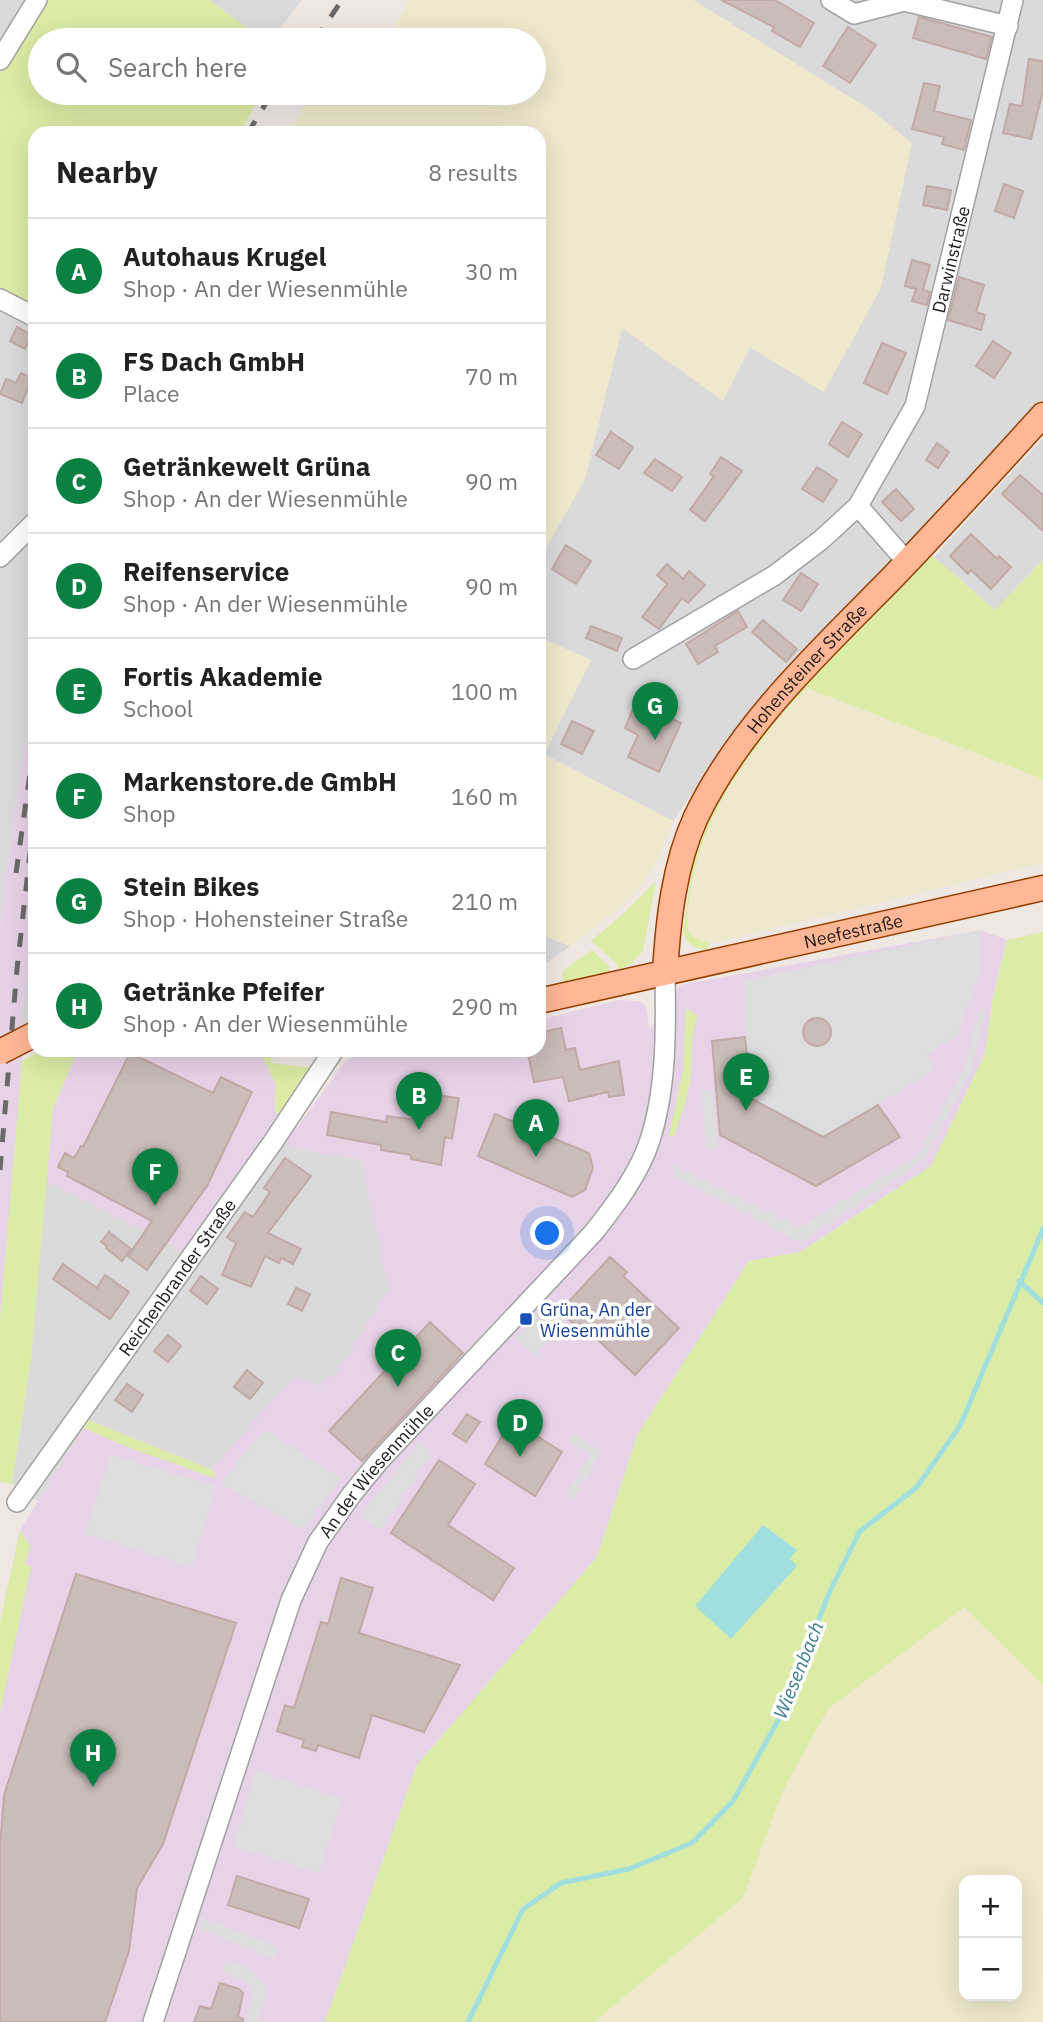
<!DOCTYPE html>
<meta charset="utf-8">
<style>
body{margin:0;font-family:"IBM Plex Sans",sans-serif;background:#f6f6f6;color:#222}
.controls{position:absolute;right:21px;bottom:21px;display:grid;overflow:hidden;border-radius:14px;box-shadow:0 7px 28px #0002}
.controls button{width:63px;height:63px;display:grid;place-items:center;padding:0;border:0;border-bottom:2px solid #e0e0e0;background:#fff;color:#222;font:35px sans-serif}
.you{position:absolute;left:548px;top:1234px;width:24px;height:24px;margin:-18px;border:5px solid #fff;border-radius:50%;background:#1a73e8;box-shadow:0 0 0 10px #1a73e833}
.badge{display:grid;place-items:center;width:46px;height:46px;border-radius:50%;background:#0b8043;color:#fff;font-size:23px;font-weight:700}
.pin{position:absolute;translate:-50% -58px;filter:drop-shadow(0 2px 4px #0008)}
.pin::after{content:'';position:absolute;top:37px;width:24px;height:21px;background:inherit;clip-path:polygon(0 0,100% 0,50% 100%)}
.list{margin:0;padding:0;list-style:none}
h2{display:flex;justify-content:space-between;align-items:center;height:91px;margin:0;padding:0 28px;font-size:30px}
h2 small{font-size:23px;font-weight:400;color:#767676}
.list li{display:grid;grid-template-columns:46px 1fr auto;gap:21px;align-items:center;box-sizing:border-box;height:105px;padding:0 28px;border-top:2px solid #e0e0e0}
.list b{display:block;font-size:26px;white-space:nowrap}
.list p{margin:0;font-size:23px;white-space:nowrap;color:#767676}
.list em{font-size:23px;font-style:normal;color:#767676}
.icon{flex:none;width:38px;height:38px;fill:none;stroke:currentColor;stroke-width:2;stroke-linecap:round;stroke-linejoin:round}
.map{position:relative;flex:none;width:1043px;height:2022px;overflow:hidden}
.search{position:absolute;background:#fff;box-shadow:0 7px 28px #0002;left:28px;top:28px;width:518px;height:77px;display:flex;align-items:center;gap:18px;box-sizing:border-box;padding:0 24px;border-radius:38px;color:#767676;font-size:26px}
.panel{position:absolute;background:#fff;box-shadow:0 7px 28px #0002;left:28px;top:126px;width:518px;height:931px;border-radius:21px}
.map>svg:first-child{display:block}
.residential{fill:#dbdada}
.industrial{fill:#e7d3e8}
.farmland{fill:#efe8cc;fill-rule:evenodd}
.grass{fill:#daeca5}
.parking{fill:#ddd}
.water{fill:#a0dfdd}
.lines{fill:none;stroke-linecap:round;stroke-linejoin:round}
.stream{stroke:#a0dfdd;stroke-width:5}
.building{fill:#cabcb8;stroke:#c1a9a4;stroke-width:2}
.minor-casing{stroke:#a1a1a1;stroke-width:22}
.major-casing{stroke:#953e00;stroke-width:27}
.minor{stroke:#fff;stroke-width:19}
.major{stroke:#ffb796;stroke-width:24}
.rail{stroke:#6b6b6b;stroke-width:5;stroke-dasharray:14 14;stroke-linecap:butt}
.major-bridge-casing{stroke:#953e00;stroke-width:27;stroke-linecap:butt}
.major-bridge{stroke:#ffb796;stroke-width:24}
.transit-dot{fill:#1a4fb4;stroke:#fff;stroke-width:2.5}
.labels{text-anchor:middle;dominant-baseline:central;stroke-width:7;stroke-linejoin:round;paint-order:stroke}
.street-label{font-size:18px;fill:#1d1d1d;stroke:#fff}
.transit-label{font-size:18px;fill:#164399;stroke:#fff;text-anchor:start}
.water-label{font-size:19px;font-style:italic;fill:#3b7b90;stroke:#fff}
</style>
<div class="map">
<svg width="1043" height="2022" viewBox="0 0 1043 2022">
<rect width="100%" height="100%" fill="#efe7e2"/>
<g class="residential">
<polygon points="0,0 30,0 0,50"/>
<polygon points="209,0 302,0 271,40 264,40"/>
<polygon points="693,0 1043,0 1043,410 792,669 732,735 673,821 544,754 591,660 539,637 539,560 585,479 622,327 723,400 872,111"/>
<polygon points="0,293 35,309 35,695 15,806 0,925"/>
<polygon points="1043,438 1043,560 995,610 934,557"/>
<polygon points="35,912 35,1019 21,1026"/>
<polygon points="539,934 570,946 539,969"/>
<polygon points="284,1141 293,1148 361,1160 383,1259 389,1289 334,1378 322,1387 296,1376 211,1469 89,1420 38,1501 12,1484 31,1359 45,1181 201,1259"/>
</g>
<g class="industrial">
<polygon points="35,695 35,912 21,1026 22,1061 14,1167 0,1320 0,925 15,806"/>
<polygon points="981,930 1007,940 993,997 985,1054 931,1166 800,1252 749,1261 638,1434 597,1557 417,1765 325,2022 0,2022 0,1623 20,1530 89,1420 211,1469 296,1375 321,1387 328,1376 334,1377 389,1289 361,1160 293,1148 283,1142 201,1260 45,1181 53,1109 75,1056 107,1050 226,1050 263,1056 276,1085 275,1112 297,1127 346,1061 360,1054 389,1050 539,1050 539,1020 619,1000 638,1001 644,1004 647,1010 649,1030 680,985"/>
</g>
<g class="farmland">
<polygon points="410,0 693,0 872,111 912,143 881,288 824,392 749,347 723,401 622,328 585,479 539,560 539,133 289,133 310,95 324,93 534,93 534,40 387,40"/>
<polygon points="539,637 591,660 544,754 673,821 659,856 643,884 618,909 570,946 539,934"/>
<polygon points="807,688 1043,779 1043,863 710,944 692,937 687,928 688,912 696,862 712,817 741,768 789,703"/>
<path d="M964,1607l79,78v337h-449l149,-124 40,-108 45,-81zM964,1880h53v116h-53z"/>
</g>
<g class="grass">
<polygon points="30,0 209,0 264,40 40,40 40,93 261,93 240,133 35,133 35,309 0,293 0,50"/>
<path d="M925,557h9l61,53 48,-50v219l-236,-91c-18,16 -31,34 -46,53 -45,59 -71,112 -74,187l5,9 18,7 -4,6c-13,-2 -18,-6 -23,-17l9,-67 7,-27 24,-51 50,-72z"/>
<polygon points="656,881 643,951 630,965 618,969 617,964 591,941 622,915"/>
<polygon points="1043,932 1043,1685 964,1607 828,1709 783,1790 743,1898 594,2022 325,2022 417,1765 597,1557 638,1434 749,1261 801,1252 931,1166 985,1054 993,997 1007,940"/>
<polygon points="592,950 609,966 610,973 565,983 562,978 564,970"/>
<path d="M686,1008l12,8c-8,18 -5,36 -7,55 -2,24 -9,43 -17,65h-5l14,-66z"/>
<polygon points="42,1050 107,1050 75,1056 53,1109 31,1359 12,1484 0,1482 0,1320 22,1061"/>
<polygon points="226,1050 249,1050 271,1055 271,1063 314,1068 280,1115 275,1112 276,1085 263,1057"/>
<path d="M88,1420l125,50 2,8c-14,-4 -27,-10 -41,-15 -31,-10 -61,-21 -91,-36z"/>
<polygon points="20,1530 30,1546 25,1564 31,1567 0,1713 0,1623"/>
</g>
<g class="parking">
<polygon points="981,930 979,977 956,1037 927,1054 935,1070 823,1137 752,1099 745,1037 745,981"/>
<polygon points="980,1010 986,1010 970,1072 924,1160 801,1242 673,1176 675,1165 800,1227 918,1155 963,1070"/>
<polygon points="712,1089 718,1149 706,1150 702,1090"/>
<polygon points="547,1303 567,1321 536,1356 516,1338"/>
<polygon points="265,1430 341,1478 303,1529 220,1483"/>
<polygon points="573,1433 602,1452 574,1499 566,1494 590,1455 568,1440"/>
<polygon points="420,1443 432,1452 381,1530 359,1516"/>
<polygon points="111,1455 216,1486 192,1567 85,1533"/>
<polygon points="256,1771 342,1799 319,1873 234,1846"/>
<polygon points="202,1918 278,1947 274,1959 199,1928"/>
<polygon points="225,1961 245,1967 256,1973 263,1981 267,1992 258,2022 245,2022 252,1996 250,1987 245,1981 223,1973"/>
</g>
<polygon class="water" points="763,1525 797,1550 790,1559 797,1566 731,1639 695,1606"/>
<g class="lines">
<g class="stream">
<polyline points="1019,1281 1043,1303"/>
<polyline points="468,2022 523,1909 561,1883 629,1869 692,1843 733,1801 779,1719 830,1591 860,1531 916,1488 960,1426 1043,1229"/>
</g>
</g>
<g class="building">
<polygon points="721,0 775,0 814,23 800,47 772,31 774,27"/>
<polygon points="919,17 992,37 986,59 913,38"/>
<polygon points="848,27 876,45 850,83 823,66"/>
<polygon points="1029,59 1043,61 1043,91 1031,139 1003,133 1010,104 1022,106"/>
<polygon points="924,83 940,86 934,111 971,120 964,150 942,144 944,137 912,129"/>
<polygon points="1004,184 1023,191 1014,218 995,211"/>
<polygon points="927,186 951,190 947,210 923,205"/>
<polygon points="912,260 930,265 923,290 930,292 927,305 912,301 916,289 905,286"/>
<polygon points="959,277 984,285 976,312 985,315 981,330 948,320"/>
<polygon points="17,327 32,335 25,349 10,341"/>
<polygon points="993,341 1011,353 994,378 976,366"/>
<polygon points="882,343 906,353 887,394 864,383"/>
<polygon points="21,373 32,378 22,403 0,394 6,379 16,383"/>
<polygon points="842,422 862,434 848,457 829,444"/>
<polygon points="611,432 633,447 619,469 596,455"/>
<polygon points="937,443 949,452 938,468 926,460"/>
<polygon points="721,457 742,471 705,521 690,510 714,476 710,474"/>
<polygon points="655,459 682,477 672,491 644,473"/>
<polygon points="817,467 837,480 823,502 802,489"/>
<polygon points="1020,475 1043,495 1043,531 1002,494"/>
<polygon points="896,489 914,509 901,521 882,502"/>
<polygon points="971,534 997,559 999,556 1011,567 991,589 971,570 968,574 950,556"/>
<polygon points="566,545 591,561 576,584 552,569"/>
<polygon points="667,564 683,579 689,571 705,585 688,603 682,598 659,629 642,617 667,584 657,575"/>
<polygon points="801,573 818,584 801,611 783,600"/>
<polygon points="738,611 747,627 715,646 718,652 698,664 686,644"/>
<polygon points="763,620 797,649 786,662 752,632"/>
<polygon points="591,626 622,638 617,651 586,638"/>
<polygon points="636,702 681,723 659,772 628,757 638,735 625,728"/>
<polygon points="572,721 594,731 582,754 561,744"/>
<circle cx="817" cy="1032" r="14"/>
<polygon points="561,1028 566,1050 575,1048 580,1070 619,1061 624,1095 609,1097 608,1092 569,1101 563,1077 534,1082 527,1050 539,1050 539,1033"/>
<polygon points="745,1037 752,1099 823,1137 878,1105 900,1137 816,1186 720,1135 712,1041"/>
<polygon points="130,1053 213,1093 221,1077 252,1092 207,1186 147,1270 128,1256 152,1221 67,1176 68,1172 58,1167 65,1153 74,1158 81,1146 83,1147"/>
<polygon points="422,1093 459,1098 452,1139 445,1137 441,1165 411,1159 411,1155 381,1150 381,1145 327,1135 331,1112 386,1122 387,1116 417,1120"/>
<polygon points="495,1114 589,1153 593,1168 585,1190 572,1197 478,1156"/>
<polygon points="285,1158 311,1176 268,1233 301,1249 293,1264 281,1258 279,1263 265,1256 251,1287 222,1275 236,1243 227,1237 245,1212 253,1217 270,1192 264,1188"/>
<polygon points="109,1232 131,1249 122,1261 106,1248 107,1246 101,1242"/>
<polygon points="610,1257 627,1272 623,1276 679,1328 635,1375 580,1323 577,1327 560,1311"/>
<polygon points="63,1264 97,1288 105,1275 129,1292 110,1319 53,1279"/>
<polygon points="201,1276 218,1289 207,1304 190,1291"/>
<polygon points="296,1288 310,1294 302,1311 288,1304"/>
<polygon points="430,1322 463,1353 362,1461 329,1431"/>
<polygon points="168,1335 181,1346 168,1362 154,1351"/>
<polygon points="247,1370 263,1383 250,1399 234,1387"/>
<polygon points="127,1384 143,1395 132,1412 115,1400"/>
<polygon points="467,1414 480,1422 466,1442 453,1434"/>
<polygon points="512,1420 562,1452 535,1496 485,1464"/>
<polygon points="439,1460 475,1484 448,1525 514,1568 493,1600 391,1533"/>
<polygon points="76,1574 236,1623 163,1844 137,1888 129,1951 105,2022 0,2022 0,1846 4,1795"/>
<polygon points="341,1578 373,1588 359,1633 460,1665 424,1732 372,1715 359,1758 318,1745 316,1751 302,1747 304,1740 277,1731 285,1705 294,1708 321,1622 328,1624"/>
<polygon points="237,1876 309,1899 299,1928 228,1905"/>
<polygon points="220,1983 239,1989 243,1993 238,2017 243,2019 243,2022 194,2022 200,2006 211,2009"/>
</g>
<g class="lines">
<defs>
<g id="minor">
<polyline points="831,0 854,14 904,1 1008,26"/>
<polyline points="0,60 37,0"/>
<polyline points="0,299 35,317"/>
<polyline points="858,506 907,562"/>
<polyline points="0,557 35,522"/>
<path id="s1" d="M633,659l142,-84 46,-35 37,-34 57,-100 98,-406"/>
<path id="s2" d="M17,1502l256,-360 61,-92"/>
<path id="s3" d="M153,2022l138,-422 27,-58 34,-48 27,-33 215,-229c22,-28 45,-58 56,-92 17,-53 16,-112 15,-167"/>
</g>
<g id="major">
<path id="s4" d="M665,973c3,-52 9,-108 31,-156 44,-92 125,-167 195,-238 52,-54 102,-109 152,-164"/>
<path id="s5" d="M539,1001l504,-113"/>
</g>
</defs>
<use href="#minor" class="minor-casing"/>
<use href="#major" class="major-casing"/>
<use href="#minor" class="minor"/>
<use href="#major" class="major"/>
<g class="rail">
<polyline points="315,40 342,0"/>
<polyline points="248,133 272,93"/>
<polyline points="16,873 35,738"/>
<polyline points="0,1170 17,969 35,809"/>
</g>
<defs>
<polyline id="major-bridge" points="0,1052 35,1034"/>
</defs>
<use href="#major-bridge" class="major-bridge-casing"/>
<use href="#major-bridge" class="major-bridge"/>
</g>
<rect class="transit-dot" x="519" y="1312" width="14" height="14" rx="3.5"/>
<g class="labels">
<g class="street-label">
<text stroke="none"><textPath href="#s1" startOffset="539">Darwinstraße</textPath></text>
<text stroke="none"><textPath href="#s4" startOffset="346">Hohensteiner Straße</textPath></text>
<text stroke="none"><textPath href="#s5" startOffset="322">Neefestraße</textPath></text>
<text stroke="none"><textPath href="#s2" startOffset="276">Reichenbrander Straße</textPath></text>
<text stroke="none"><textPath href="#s3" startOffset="600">An der Wiesenmühle</textPath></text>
</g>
<g class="transit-label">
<text x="540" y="1309">Grüna, An der<tspan x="540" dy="21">Wiesenmühle</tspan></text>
</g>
<g class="water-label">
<text transform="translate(798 1670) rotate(-68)">Wiesenbach</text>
</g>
</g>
</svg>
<div class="controls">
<button>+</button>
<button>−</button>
</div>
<div class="you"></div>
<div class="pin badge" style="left:536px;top:1157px">A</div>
<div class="pin badge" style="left:419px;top:1130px">B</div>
<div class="pin badge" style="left:398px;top:1387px">C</div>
<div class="pin badge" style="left:520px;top:1457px">D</div>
<div class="pin badge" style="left:746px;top:1111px">E</div>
<div class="pin badge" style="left:155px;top:1206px">F</div>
<div class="pin badge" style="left:655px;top:740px">G</div>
<div class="pin badge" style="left:93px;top:1787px">H</div>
<div class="search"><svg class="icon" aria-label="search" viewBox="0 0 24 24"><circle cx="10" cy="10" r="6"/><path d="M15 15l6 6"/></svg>Search here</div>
<section class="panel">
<h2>Nearby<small>8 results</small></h2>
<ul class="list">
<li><span class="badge">A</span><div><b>Autohaus Krugel</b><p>Shop · An der Wiesenmühle</p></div><em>30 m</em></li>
<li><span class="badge">B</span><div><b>FS Dach GmbH</b><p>Place</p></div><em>70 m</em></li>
<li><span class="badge">C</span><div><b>Getränkewelt Grüna</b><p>Shop · An der Wiesenmühle</p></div><em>90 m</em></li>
<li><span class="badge">D</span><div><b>Reifenservice</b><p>Shop · An der Wiesenmühle</p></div><em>90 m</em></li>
<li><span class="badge">E</span><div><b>Fortis Akademie</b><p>School</p></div><em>100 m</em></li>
<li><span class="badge">F</span><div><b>Markenstore.de GmbH</b><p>Shop</p></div><em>160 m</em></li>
<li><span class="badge">G</span><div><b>Stein Bikes</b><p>Shop · Hohensteiner Straße</p></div><em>210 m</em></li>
<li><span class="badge">H</span><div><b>Getränke Pfeifer</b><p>Shop · An der Wiesenmühle</p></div><em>290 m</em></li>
</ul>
</section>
</div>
